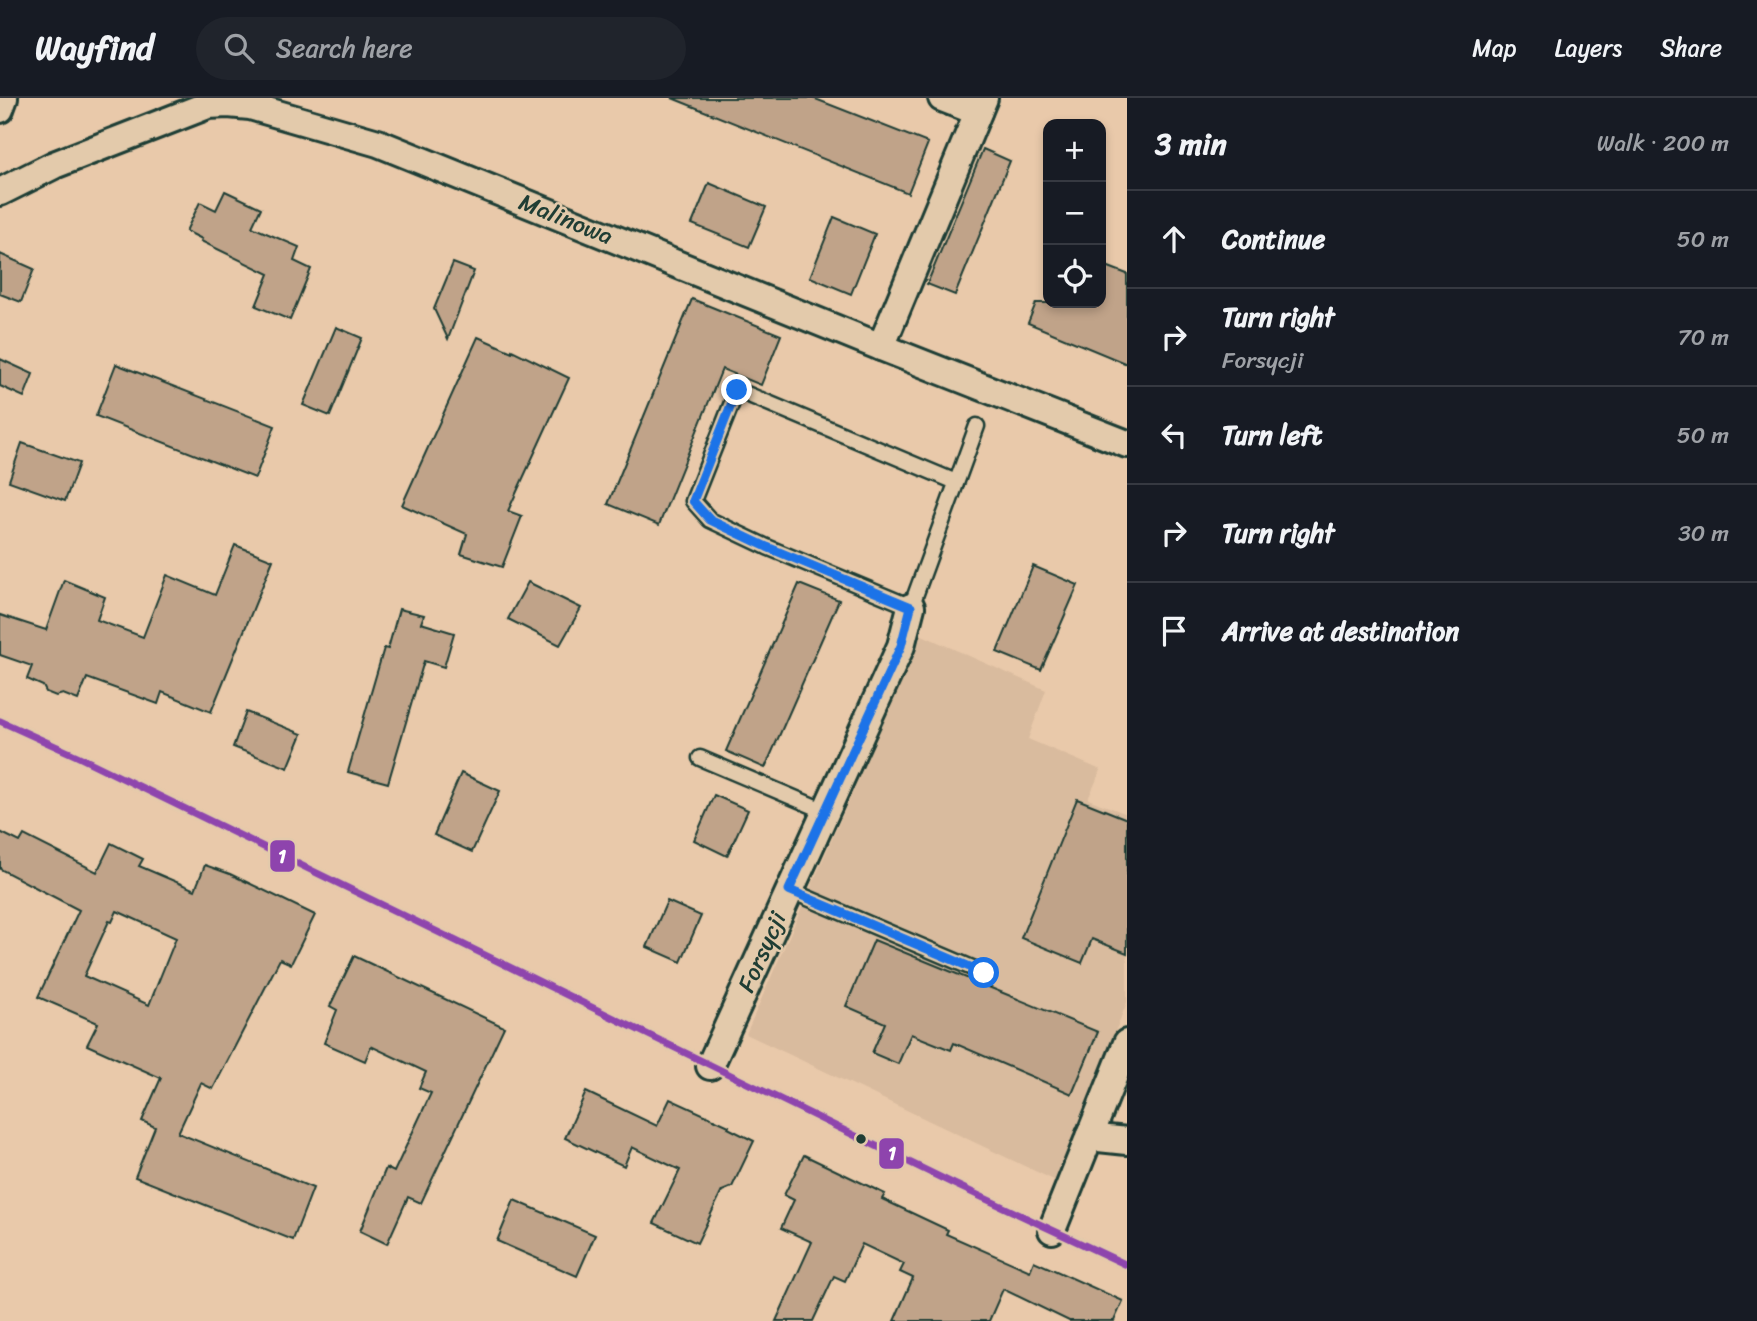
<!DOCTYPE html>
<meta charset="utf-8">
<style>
body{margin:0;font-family:Sriracha,sans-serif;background:#20242c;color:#f1f3f6}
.controls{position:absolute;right:21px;top:21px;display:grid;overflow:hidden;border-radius:14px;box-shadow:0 4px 10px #0003}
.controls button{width:63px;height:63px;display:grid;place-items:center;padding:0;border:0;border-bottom:2px solid #363941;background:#171b24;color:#f1f3f6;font:35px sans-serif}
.stop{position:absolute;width:21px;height:21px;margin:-16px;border:5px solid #1a73e8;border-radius:50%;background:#fff}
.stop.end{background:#1a73e8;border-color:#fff;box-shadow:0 2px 7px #0008}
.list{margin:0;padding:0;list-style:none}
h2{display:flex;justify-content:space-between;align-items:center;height:91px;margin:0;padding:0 28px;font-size:30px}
h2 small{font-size:23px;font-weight:400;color:#9ea1a6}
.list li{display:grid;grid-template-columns:46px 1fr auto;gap:21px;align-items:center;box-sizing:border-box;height:98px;padding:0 28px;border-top:2px solid #363941}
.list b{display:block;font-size:26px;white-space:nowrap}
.list p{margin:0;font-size:23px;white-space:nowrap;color:#9ea1a6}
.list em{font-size:23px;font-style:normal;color:#9ea1a6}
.icon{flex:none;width:38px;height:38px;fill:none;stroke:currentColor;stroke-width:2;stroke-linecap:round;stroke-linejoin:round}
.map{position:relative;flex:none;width:1127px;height:1223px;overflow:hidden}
header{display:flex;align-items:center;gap:42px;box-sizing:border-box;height:98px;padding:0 35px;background:#171b24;border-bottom:2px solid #363941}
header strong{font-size:33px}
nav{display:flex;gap:38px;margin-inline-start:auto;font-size:24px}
.search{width:490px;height:63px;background:#20242c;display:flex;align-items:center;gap:18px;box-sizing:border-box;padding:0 24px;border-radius:38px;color:#9ea1a6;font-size:26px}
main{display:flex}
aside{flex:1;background:#171b24}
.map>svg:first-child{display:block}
.built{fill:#d9bb9e}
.building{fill:#c0a389;stroke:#1f3d34;stroke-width:2;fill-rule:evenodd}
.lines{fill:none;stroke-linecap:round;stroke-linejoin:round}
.service-casing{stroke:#1f3d34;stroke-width:19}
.minor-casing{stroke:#1f3d34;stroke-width:32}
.service{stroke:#e3caab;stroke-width:14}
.minor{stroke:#e3caab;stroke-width:26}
.bus-1-casing{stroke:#e3caab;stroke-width:12}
.bus-1{stroke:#8e44ad;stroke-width:7}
.route{stroke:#1a73e8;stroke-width:9}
.bus-dot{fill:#1f3d34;stroke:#e3caab;stroke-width:2.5}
.labels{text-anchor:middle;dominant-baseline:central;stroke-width:5;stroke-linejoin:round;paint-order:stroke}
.street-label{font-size:24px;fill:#1f3d34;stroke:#e3caab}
.line-badge{stroke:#e3caab;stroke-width:2.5}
.badge-label{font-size:19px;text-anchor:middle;font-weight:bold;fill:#fff}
</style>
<header>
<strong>Wayfind</strong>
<div class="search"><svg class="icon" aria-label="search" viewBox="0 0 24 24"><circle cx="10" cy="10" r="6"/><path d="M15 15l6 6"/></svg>Search here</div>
<nav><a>Map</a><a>Layers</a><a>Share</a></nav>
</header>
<main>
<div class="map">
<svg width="1127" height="1223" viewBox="0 0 1127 1223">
<rect width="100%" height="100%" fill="#e9c9aa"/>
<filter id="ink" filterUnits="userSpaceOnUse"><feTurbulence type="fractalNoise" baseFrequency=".0143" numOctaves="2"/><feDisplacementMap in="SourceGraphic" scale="14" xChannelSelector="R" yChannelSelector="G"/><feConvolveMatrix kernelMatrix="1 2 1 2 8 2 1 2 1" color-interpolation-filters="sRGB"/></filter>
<g filter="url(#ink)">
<polygon class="built" points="922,537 1046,592 1028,641 1101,672 1088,701 1127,716 1127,904 1056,1083 746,936"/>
<g class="building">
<polygon points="672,0 813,0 928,45 908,95"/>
<polygon points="983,51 1010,63 955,197 927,186"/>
<polygon points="709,85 766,109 749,149 692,126"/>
<polygon points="225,93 261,110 252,129 299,149 294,163 311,171 290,222 256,208 269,176 201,143 202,141 186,133 200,104 216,112"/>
<polygon points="834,119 875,136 851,196 810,179"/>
<polygon points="0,156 34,171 21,204 0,196"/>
<polygon points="453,165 474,173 448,241 434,211"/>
<polygon points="1101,166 1127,176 1127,266 1028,225 1036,205 1101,205"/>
<polygon points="692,201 781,237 761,287 722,271 659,427 608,406"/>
<polygon points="336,229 362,240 330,318 303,307"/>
<polygon points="478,239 512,254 512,252 569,280 508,413 522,418 502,469 461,456 467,436 402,407"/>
<polygon points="0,261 33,276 24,299 0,288"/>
<polygon points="116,266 275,328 255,380 96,318"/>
<polygon points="22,345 79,365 65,403 9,383"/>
<polygon points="235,447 273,462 211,614 162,594 158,606 87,580 78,602 63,596 56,598 46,594 43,588 27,581 32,568 0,557 0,517 46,532 64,482 105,499 97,522 143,539 167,477 215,497"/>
<polygon points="1033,468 1078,487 1041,572 997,554"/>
<polygon points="528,484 581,510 560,547 508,521"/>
<polygon points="799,486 839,502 765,670 726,653"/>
<polygon points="399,511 424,517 421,525 454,535 444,569 424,563 388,685 348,674 384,550 388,551"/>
<polygon points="246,614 302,636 288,670 233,649"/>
<polygon points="461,675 500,693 472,754 434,737"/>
<polygon points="714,697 748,712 727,758 694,742"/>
<polygon points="1077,701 1127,721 1127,855 1092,841 1082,865 1021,840"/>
<path d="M0,734l20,10 4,-7 73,37 14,-29 32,16 -4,7 56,24 10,-25 25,9 85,41 -24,49 -11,-5 -67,130 -12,-6 -23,50 135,55 -20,52 -158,-63 20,-50 -13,-6 19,-43 -74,-33 11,-22 -60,-26 41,-87 -79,-41zM117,813l59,27 -27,67 -65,-29 25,-55 3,1z"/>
<polygon points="667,803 701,818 681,864 647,849"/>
<polygon points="874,842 1098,934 1072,996 954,945 951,952 911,936 898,966 872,955 885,925 846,908"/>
<polygon points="354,858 504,929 421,1105 408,1099 387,1146 360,1133 386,1070 394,1074 431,995 419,990 426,974 371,948 365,963 324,945 337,912 330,908"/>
<polygon points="586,994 657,1028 670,1001 729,1028 728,1030 754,1043 732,1089 722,1093 697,1145 654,1125 680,1072 632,1049 624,1068 565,1040"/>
<polygon points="804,1057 885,1096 882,1101 948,1132 946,1136 1030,1173 1034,1163 1123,1203 1114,1223 1069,1223 1003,1191 989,1223 894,1223 913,1180 900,1174 904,1166 862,1146 845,1183 834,1178 813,1223 776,1223 812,1144 781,1130 794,1102 784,1097"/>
<polygon points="514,1102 595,1137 577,1178 497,1143"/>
</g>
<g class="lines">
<defs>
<g id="service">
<polyline points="956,384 737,292 693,403 710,422 767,449 911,509 977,328"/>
<polyline points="700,660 825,713"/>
<polyline points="789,792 984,875"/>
</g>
<g id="minor">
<polyline points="942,0 978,14"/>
<polyline points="0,11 4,0"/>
<polyline points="0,94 54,67 208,7 228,6 250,8 378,45 881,249 1127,346"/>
<polyline points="881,249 984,0"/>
<polyline points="710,968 901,548 911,509"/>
<polyline points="1089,1039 1127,1043"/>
<polyline points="1052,1132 1127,945"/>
</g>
</defs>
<use href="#service" class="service-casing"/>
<use href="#minor" class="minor-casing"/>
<use href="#service" class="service"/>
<use href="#minor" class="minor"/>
<defs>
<polyline id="bus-1" points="0,623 77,658 954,1086 1127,1167"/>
</defs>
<use href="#bus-1" class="bus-1-casing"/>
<use href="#bus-1" class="bus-1"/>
</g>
</g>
<g class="lines" filter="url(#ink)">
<polyline class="route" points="737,292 693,403 710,422 767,449 911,509 901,548 789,792 984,875"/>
</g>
<circle class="bus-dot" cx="861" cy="1041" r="6"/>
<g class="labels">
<g class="street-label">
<text transform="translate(566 121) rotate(22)">Malinowa</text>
<text transform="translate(762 854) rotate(-66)">Forsycji</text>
</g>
</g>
<g class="line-badge">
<rect x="269" y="741" width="27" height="34" rx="7" fill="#8e44ad"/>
<rect x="878" y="1039" width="27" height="33" rx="7" fill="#8e44ad"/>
</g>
<g class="badge-label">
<text x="282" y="765">1</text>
<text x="892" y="1062">1</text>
</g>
</svg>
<div class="controls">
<button>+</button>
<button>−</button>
<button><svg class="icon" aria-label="locate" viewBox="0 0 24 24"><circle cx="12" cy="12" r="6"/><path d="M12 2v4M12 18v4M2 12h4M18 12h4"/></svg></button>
</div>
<div class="stop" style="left:984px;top:875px"></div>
<div class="stop end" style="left:737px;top:292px"></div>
</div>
<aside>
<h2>3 min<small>Walk · 200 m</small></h2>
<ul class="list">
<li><svg class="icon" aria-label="ahead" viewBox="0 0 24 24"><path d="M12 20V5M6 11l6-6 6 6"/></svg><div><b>Continue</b></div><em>50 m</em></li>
<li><svg class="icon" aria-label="right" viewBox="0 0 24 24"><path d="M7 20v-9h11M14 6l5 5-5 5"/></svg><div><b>Turn right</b><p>Forsycji</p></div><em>70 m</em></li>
<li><svg class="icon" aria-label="left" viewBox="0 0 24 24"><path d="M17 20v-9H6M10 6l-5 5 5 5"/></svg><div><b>Turn left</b></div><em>50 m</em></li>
<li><svg class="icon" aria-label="right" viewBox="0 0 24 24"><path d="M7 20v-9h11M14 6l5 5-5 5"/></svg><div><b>Turn right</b></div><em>30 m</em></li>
<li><svg class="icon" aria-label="arrive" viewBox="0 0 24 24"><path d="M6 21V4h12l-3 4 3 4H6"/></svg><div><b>Arrive at destination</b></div></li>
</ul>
</aside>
</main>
